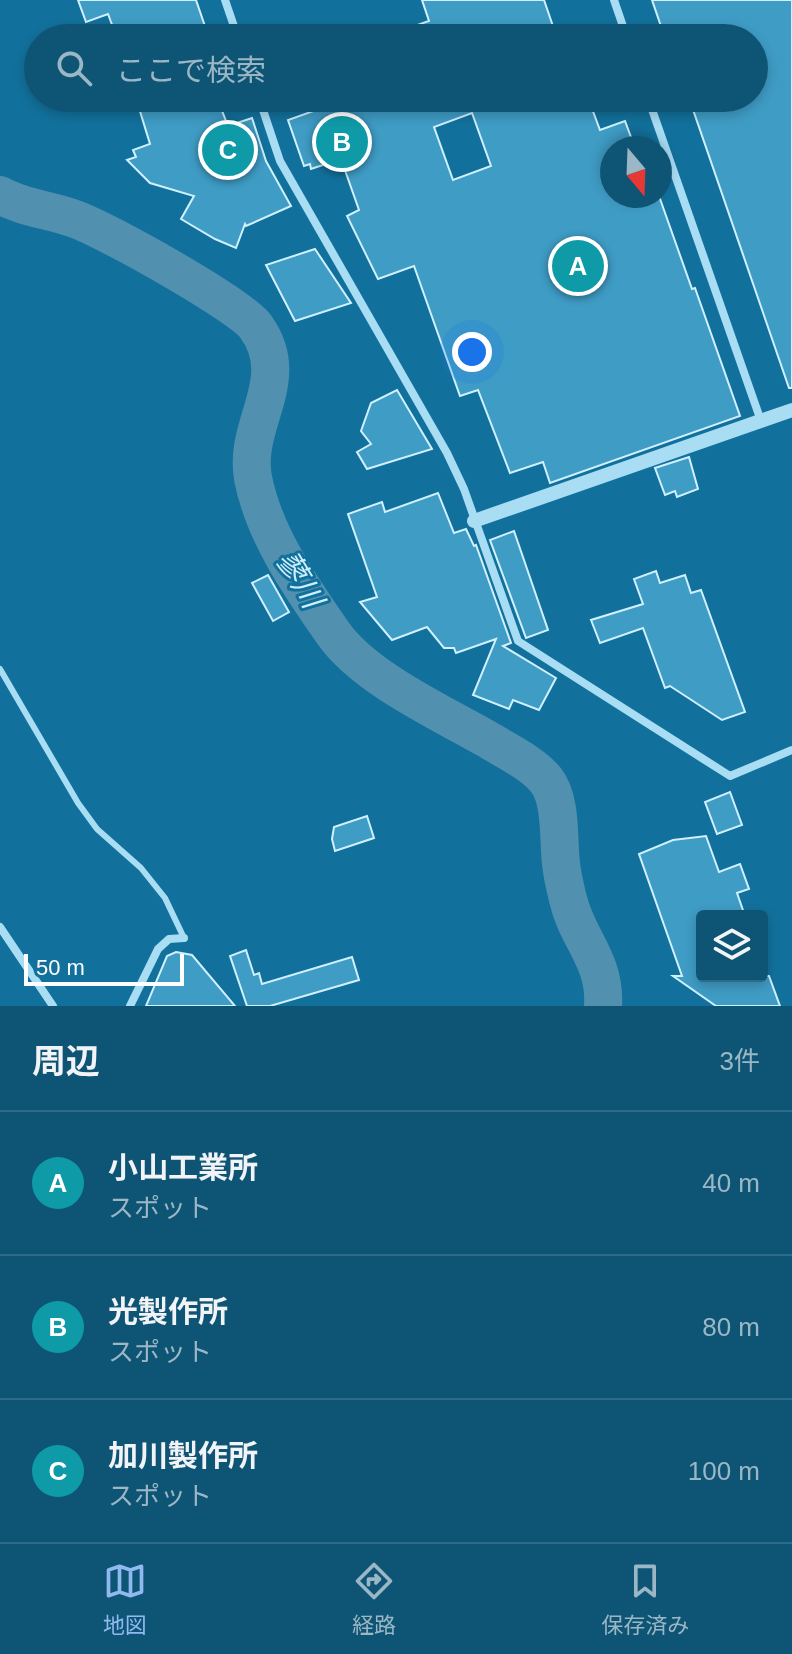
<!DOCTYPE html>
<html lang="ja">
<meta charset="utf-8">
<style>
body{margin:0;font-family:Helvetica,"Noto Sans JP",sans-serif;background:#1c5e7d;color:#f1f3f6}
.controls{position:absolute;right:24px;bottom:24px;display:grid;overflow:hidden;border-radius:8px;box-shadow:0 4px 12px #0003}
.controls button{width:72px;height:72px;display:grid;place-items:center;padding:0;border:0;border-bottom:2px solid #2e6b87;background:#0e5575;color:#f1f3f6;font:40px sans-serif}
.compass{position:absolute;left:600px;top:136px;width:72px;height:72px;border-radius:50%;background:#0e5575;box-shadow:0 4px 12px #0003;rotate:161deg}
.scale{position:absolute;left:24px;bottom:20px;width:160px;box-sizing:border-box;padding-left:8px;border:4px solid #fff;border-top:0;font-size:22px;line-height:28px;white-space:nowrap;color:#fff;-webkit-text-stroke:6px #12719c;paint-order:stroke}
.you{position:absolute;left:472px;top:352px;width:28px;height:28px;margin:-20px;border:6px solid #fff;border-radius:50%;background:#1a73e8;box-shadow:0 0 0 12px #1a73e833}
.badge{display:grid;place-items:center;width:52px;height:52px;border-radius:50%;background:#90b9f0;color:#fff;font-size:26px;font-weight:700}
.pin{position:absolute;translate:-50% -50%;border:4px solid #fff;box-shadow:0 2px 8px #0006}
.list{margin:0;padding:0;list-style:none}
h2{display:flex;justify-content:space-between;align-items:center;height:104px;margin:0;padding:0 32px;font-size:34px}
h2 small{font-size:26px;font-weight:400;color:#9bb7c5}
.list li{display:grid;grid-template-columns:52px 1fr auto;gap:24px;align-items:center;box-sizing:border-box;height:144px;padding:0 32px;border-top:2px solid #2e6b87}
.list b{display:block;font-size:30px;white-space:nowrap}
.list p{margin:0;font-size:26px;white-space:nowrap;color:#9bb7c5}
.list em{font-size:26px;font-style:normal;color:#9bb7c5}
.icon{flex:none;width:44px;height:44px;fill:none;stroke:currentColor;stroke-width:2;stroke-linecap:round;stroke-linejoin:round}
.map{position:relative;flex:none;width:792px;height:1006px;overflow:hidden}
.search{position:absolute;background:#0e5575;box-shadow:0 4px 12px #0003;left:24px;right:24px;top:24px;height:88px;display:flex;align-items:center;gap:20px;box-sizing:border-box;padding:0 28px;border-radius:44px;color:#9bb7c5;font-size:30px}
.sheet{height:536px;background:#0e5575}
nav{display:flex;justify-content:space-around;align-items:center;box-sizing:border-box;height:112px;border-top:2px solid #2e6b87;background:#0e5575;font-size:22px;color:#9bb7c5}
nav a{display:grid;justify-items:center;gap:4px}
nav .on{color:#90b9f0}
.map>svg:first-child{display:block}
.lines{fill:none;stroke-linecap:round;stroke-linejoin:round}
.river{stroke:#5191af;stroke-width:38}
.building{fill:#3f9cc5;stroke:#d0f0fe;stroke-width:2;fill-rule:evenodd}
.service{stroke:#a8ddf4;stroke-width:6}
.minor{stroke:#a8ddf4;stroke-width:8}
.tertiary{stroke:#a8ddf4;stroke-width:14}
.labels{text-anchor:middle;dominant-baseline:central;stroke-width:6;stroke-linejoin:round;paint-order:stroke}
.water-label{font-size:30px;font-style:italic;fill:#cfeffc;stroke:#12719c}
</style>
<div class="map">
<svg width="792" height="1006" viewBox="0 0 792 1006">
<rect width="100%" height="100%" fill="#12719c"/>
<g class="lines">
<path class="river" d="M0,195c23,13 51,15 75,24 29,10 166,86 181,108 38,53 -13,96 -3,151 11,57 48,109 80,155 32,46 111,81 159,109 18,11 41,22 54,38 16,20 12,60 15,83 1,12 4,24 7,36 9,40 38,61 35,107"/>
</g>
<g class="building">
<polygon points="78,0 196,0 209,38 117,38 108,14 86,22"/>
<polygon points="422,0 544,0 557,38 389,38 389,35 429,21"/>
<polygon points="652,0 792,0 792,388 789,388 689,98 754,98 754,38 665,38"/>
<polygon points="163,98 217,98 228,126 252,118 266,161 291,206 246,226 245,224 236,248 215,239 181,219 194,196 150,183 127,160 136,157 133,150 150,144 139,108"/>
<path d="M318,98h270l12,32 25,-9 10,27h-23v48h47l33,93 3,-1 45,128 -190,67 -7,-21 -33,11 -32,-83 -18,6 -46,-130 -36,13 -31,-63 12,-6 -18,-51 -30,10 -1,-5 -6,2 -16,-46 34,-12zM472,113l19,53 -38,14 -19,-53z"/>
<polygon points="315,249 351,303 295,321 266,265"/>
<polygon points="397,390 432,449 367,469 357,452 371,444 361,431 371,403"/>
<polygon points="689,457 698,489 677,497 675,491 665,495 655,468"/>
<polygon points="438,493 454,533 466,529 474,546 476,545 511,643 503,646 556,678 539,710 513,700 509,709 473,695 496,639 456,653 454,648 444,648 427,627 392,640 360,602 377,597 348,514 382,502 385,512"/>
<polygon points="514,531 548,630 526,638 490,540"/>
<polygon points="656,571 660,583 685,575 691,593 701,590 745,712 722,720 670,686 665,688 643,628 600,643 591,620 643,604 634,579"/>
<polygon points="268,575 289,612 273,621 252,583"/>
<polygon points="730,792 742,825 717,834 705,802"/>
<polygon points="367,816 374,838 335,851 332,839 334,827"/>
<polygon points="706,836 719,872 740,864 749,889 737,893 745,916 702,916 702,976 769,976 780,1006 716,1006 673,976 682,976 639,854 673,840"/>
<polygon points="246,950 254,975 259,973 262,984 352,957 359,980 270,1006 247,1006 230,956"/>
<polygon points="176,952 192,955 235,1006 146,1006 167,956"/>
</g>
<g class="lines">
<polyline class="service" points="0,669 78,803 97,829 141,868 165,898 184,938"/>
<g class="minor">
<polyline points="225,0 238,38"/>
<polyline points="614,0 627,38"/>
<polyline points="259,98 280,161 447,453 464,489 518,641 730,776 792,750"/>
<polyline points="648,98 761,421"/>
<polyline points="0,927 53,1006"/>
<polyline points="130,1006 158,949 169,939 184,938"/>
</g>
<polyline class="tertiary" points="474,521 792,410"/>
</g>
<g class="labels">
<g class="water-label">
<text transform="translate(300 579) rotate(59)">蓼川</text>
</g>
</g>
</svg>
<div class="controls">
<button><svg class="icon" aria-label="layers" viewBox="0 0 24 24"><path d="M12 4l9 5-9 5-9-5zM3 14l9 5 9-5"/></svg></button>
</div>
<svg class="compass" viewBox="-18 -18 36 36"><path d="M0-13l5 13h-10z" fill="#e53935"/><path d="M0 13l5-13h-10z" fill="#9bb7c5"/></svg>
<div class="scale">50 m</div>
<div class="you"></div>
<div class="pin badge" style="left:578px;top:266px;background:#0f9aa8">A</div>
<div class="pin badge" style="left:342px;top:142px;background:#0f9aa8">B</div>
<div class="pin badge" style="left:228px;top:150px;background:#0f9aa8">C</div>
<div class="search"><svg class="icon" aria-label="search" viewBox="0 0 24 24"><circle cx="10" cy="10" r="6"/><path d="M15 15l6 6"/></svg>ここで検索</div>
</div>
<section class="sheet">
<h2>周辺<small>3件</small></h2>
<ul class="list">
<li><span class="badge" style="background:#0f9aa8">A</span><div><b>小山工業所</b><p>スポット</p></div><em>40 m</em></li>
<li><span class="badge" style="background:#0f9aa8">B</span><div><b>光製作所</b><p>スポット</p></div><em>80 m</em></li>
<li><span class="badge" style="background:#0f9aa8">C</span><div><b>加川製作所</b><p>スポット</p></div><em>100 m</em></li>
</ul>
</section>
<nav>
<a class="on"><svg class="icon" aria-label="map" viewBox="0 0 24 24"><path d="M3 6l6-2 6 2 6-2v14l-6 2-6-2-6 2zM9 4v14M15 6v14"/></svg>地図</a>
<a><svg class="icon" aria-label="directions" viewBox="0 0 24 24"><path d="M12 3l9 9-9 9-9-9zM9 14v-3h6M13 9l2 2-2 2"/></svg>経路</a>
<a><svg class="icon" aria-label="saved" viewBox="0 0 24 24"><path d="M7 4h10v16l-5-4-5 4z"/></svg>保存済み</a>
</nav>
